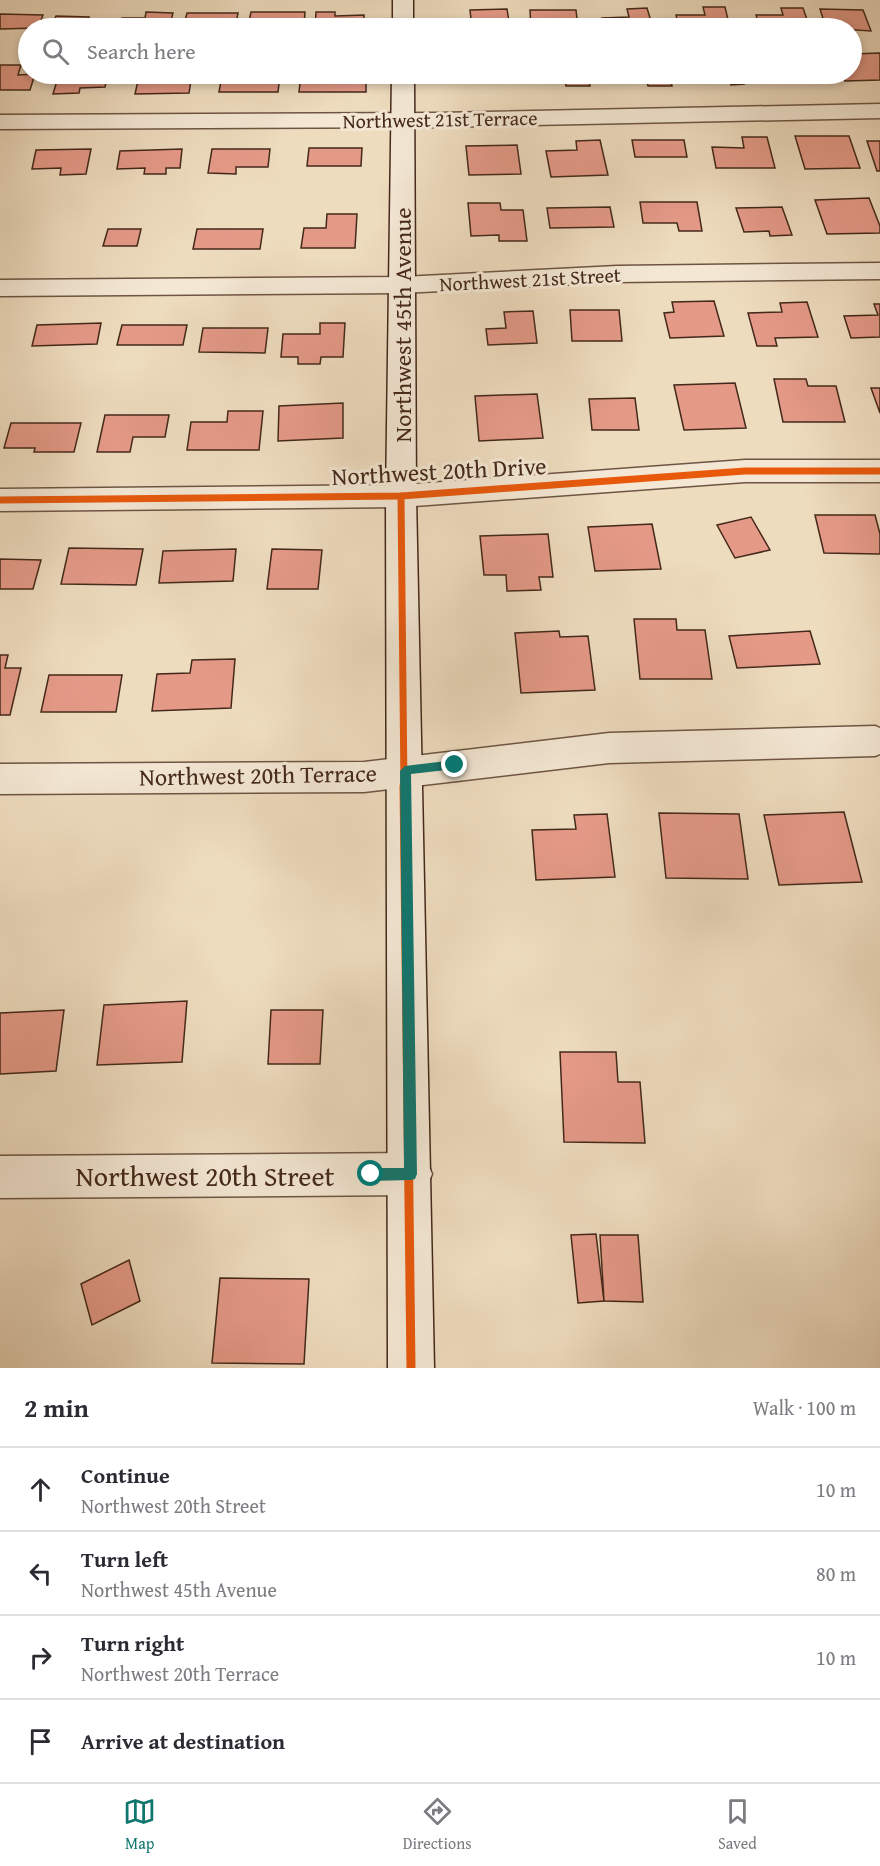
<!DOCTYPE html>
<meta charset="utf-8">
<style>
body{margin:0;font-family:"Gentium Book Plus",serif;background:#f7f7f7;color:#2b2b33}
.stop{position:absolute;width:18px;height:18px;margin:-14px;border:4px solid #0f766e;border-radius:50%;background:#fff}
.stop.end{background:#0f766e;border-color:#fff;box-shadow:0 2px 6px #0008}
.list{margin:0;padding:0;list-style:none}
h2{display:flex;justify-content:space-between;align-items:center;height:78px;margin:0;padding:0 24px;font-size:26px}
h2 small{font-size:20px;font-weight:400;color:#7c7c81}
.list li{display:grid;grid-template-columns:39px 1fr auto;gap:18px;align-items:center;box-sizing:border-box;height:84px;padding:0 24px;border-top:2px solid #e1e1e2}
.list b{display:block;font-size:22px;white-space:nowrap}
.list p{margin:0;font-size:20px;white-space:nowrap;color:#7c7c81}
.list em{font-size:20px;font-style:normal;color:#7c7c81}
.icon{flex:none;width:33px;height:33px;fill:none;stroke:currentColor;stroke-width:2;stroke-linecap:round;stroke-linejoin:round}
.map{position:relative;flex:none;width:880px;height:1368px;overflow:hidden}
.search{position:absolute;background:#fff;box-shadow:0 3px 9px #0003;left:18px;right:18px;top:18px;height:66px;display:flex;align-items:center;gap:15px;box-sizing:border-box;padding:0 21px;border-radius:33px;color:#7c7c81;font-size:22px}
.sheet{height:414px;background:#fff}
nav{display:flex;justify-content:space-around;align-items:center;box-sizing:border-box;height:84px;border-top:2px solid #e1e1e2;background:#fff;font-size:16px;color:#7c7c81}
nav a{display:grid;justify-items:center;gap:3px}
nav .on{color:#0f766e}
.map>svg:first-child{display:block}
.building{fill:#e59a88;stroke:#44281a;stroke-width:1.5}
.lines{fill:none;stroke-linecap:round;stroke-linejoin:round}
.street-casing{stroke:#6e5543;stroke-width:3}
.secondary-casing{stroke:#44281a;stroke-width:3}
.street{fill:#f4e8d5;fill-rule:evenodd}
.secondary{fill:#f4e8d5;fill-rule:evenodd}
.cycleway-far1-casing{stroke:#f4e8d5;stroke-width:10}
.cycleway-casing{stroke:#f4e8d5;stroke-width:13}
.cycleway-far1{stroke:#e8590c;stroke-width:7}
.cycleway{stroke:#e8590c;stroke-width:9}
.route{fill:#0f766e}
.labels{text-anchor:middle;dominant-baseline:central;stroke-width:6;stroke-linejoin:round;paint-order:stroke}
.far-street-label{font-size:20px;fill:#44281a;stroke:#f4e8d5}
.street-label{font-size:24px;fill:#44281a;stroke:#f4e8d5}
.near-street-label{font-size:28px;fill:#44281a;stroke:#f4e8d5}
</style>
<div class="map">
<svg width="880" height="1368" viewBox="0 0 880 1368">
<rect width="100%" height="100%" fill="#eedcbf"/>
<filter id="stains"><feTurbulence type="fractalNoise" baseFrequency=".00333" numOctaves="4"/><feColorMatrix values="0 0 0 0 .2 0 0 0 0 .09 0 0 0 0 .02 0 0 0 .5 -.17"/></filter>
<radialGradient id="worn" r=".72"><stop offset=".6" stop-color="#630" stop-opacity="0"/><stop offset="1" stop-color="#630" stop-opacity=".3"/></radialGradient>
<g class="building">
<polygon points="703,7 725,7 730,28 679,28 676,15 705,15"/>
<polygon points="647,8 653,28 604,28 602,18 629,17 627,9"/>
<polygon points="781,8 803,8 810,28 760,28 756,15 783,15"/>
<polygon points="507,9 510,28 472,28 470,10"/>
<polygon points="820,9 863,10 871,31 826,28"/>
<polygon points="530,10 576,10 578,28 531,28"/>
<polygon points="146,12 173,13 169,28 119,28 122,18 145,18"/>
<polygon points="251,12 305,12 304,26 288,26 288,28 248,26"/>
<polygon points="316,12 335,12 335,16 364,15 364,28 315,28"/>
<polygon points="187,13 238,13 235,28 183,28"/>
<polygon points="0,14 43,15 38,28 0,29"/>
<polygon points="56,16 89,17 84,28 51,28"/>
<polygon points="880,53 880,80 845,81 842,74 852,74 852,54"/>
<polygon points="0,65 21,65 18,75 35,74 30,90 0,90"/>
<polygon points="59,74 108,74 105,87 80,88 79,93 53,94"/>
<polygon points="166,74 192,74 189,93 135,94 139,76 166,75"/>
<polygon points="534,74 588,74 590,86 566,86 565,80 548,80 547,76 534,76"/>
<polygon points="617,74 669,74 672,86 648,86 646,77 618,77"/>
<polygon points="699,74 746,74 746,75 741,75 744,84 731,85 729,76 700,77"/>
<polygon points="781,74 827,74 830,82 785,83"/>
<polygon points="280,75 278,92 219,92 222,76"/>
<polygon points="301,75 366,75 366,92 299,92"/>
<polygon points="795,136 849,136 860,168 805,169"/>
<polygon points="742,137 767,137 775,168 716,168 712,147 744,148"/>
<polygon points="600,140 608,175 551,177 546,151 577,150 576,141"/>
<polygon points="632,140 684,140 687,157 635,157"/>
<polygon points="867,141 880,141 880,171 877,171"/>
<polygon points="517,145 521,174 469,175 466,146"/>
<polygon points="309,148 362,148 361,166 307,166"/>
<polygon points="91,149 86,174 60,175 61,168 32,169 36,150"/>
<polygon points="182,149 180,168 166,168 166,174 144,174 145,168 117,169 120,151"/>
<polygon points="212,149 270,149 268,167 236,167 236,174 208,173"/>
<polygon points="869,198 880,226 880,233 827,234 815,200"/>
<polygon points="640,202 697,202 702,231 679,231 677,223 643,223"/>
<polygon points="468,203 500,203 501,210 523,210 527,241 499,241 499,235 471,236"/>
<polygon points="610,207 614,227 550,228 547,208"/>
<polygon points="782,207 792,235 770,236 769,231 744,232 736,208"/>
<polygon points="327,214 357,214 355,248 301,248 304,228 326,228"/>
<polygon points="108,229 141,229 137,246 103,246"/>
<polygon points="197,229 263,229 260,249 193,249"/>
<polygon points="714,301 724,336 670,338 664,313 674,312 672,302"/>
<polygon points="807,302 818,337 775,338 777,346 757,346 748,313 782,312 780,303"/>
<polygon points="874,304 880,304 880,337 851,338 844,316 878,315"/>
<polygon points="570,310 619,310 622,341 572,341"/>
<polygon points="533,311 537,343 488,345 486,329 506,328 504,312"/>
<polygon points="101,323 97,344 32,346 37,325"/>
<polygon points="320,323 345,323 343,357 321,357 320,364 298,364 298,357 281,357 283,334 320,334"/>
<polygon points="122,325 187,325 183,345 117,345"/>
<polygon points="203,328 268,328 265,353 199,352"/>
<polygon points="774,379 806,379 808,386 836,386 845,422 783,422"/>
<polygon points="735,383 746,428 684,430 674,385"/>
<polygon points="871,388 880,388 880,413"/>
<polygon points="537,394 543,438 479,441 475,396"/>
<polygon points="635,398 639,430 592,430 589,399"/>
<polygon points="343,403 343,438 278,441 279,406"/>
<polygon points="228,411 263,411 259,450 187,450 191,422 227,422"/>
<polygon points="105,415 169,415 165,437 133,437 130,452 97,452"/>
<polygon points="11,423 81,423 74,452 34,452 35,448 4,448"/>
<polygon points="815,515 875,515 880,534 880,554 824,553"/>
<polygon points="751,517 770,550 735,558 717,525"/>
<polygon points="652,524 661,569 595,571 588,527"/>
<polygon points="548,534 553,577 539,577 541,590 507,591 506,575 484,575 480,536"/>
<polygon points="69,548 143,549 136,585 61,584"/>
<polygon points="236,549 233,581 159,583 163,551"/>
<polygon points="272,549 322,550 318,589 267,589"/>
<polygon points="0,559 41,560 33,589 0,589"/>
<polygon points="634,619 676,619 677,630 705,630 712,679 640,679"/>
<polygon points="559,631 560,637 588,636 595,690 521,693 515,633"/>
<polygon points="810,631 820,664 737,668 729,636"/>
<polygon points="0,655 8,655 5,668 21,668 10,715 0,715"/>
<polygon points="235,659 231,708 152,711 157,674 190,673 192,660"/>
<polygon points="49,675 122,675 116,712 41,712"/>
<polygon points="844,812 862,882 779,885 764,815"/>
<polygon points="659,813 739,814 748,879 666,878"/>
<polygon points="607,814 615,877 536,880 532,830 576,829 574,815"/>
<polygon points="187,1001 182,1062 97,1065 104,1005"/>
<polygon points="64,1010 56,1071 0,1074 0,1013"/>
<polygon points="271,1010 323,1010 320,1064 268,1064"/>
<polygon points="560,1052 616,1052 618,1082 640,1082 645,1143 564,1142"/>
<polygon points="596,1234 604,1301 578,1303 571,1235"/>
<polygon points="600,1235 638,1235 643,1302 604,1301"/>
<polygon points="129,1260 140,1301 92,1325 81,1284"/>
<polygon points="220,1278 309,1279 304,1364 212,1363"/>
</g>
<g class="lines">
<defs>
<g id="street">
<polygon points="880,104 880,118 440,127 0,129 0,115 440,113"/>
<polygon points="880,263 880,279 617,282 402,293 0,296 0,280 402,277 617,266"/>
<polygon points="745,460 880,460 880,482 745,482 401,507 0,511 0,489 401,485"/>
<polygon points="875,726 880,728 880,754 875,756 609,763 364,792 0,794 0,764 364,762 609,733"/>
<polygon points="411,1153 426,1159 432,1174 426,1189 411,1195 0,1198 0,1156"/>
</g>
<g id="secondary">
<rect x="393" y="0" width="20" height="28"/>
<polygon points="392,74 414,74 416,496 434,1368 388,1368 386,496"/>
</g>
</defs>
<use href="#street" class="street-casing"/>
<use href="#secondary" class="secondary-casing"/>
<use href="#street" class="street"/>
<use href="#secondary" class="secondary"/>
<defs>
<g id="cycleway-far1">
<polyline points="401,496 404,788"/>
<polyline points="0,500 401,496 745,471 880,471"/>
</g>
<polyline id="cycleway" points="404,786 411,1368"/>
</defs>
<use href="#cycleway-far1" class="cycleway-far1-casing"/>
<use href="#cycleway" class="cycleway-casing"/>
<use href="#cycleway-far1" class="cycleway-far1"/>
<use href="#cycleway" class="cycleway"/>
</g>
<polygon class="route" points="455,760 460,765 455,769 411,774 417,1174 415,1179 411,1180 371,1181 366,1179 365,1174 366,1170 371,1168 404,1168 400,771 405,766"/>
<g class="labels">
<g class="far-street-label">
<text transform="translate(440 119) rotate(-1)">Northwest 21st Terrace</text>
<text transform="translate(530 279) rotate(-3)">Northwest 21st Street</text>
</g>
<g class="street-label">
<text transform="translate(402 325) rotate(-90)">Northwest 45th Avenue</text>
<text transform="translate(439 471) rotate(-3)">Northwest 20th Drive</text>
<text transform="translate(258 775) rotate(-1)">Northwest 20th Terrace</text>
</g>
<g class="near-street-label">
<text x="205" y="1175">Northwest 20th Street</text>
</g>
</g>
<rect width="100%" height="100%" filter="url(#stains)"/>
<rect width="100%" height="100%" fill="url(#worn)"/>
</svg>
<div class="stop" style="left:371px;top:1174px"></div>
<div class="stop end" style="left:455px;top:765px"></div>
<div class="search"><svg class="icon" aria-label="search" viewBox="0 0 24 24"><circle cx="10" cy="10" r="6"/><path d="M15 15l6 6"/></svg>Search here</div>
</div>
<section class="sheet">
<h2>2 min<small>Walk · 100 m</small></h2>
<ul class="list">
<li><svg class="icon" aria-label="ahead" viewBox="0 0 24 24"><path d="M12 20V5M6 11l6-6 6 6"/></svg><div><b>Continue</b><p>Northwest 20th Street</p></div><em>10 m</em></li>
<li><svg class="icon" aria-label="left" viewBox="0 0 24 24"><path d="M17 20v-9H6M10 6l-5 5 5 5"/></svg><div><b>Turn left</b><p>Northwest 45th Avenue</p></div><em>80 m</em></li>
<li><svg class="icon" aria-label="right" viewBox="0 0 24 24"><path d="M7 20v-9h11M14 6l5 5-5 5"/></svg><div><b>Turn right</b><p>Northwest 20th Terrace</p></div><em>10 m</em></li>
<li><svg class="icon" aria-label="arrive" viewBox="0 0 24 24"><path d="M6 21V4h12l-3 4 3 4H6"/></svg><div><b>Arrive at destination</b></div></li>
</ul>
</section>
<nav>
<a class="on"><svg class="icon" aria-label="map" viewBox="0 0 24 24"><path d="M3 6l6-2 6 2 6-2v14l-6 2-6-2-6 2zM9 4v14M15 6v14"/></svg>Map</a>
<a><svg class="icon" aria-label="directions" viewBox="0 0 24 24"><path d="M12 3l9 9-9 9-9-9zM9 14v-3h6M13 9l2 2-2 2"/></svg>Directions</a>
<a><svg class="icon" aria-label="saved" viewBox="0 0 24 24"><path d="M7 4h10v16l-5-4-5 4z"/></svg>Saved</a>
</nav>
